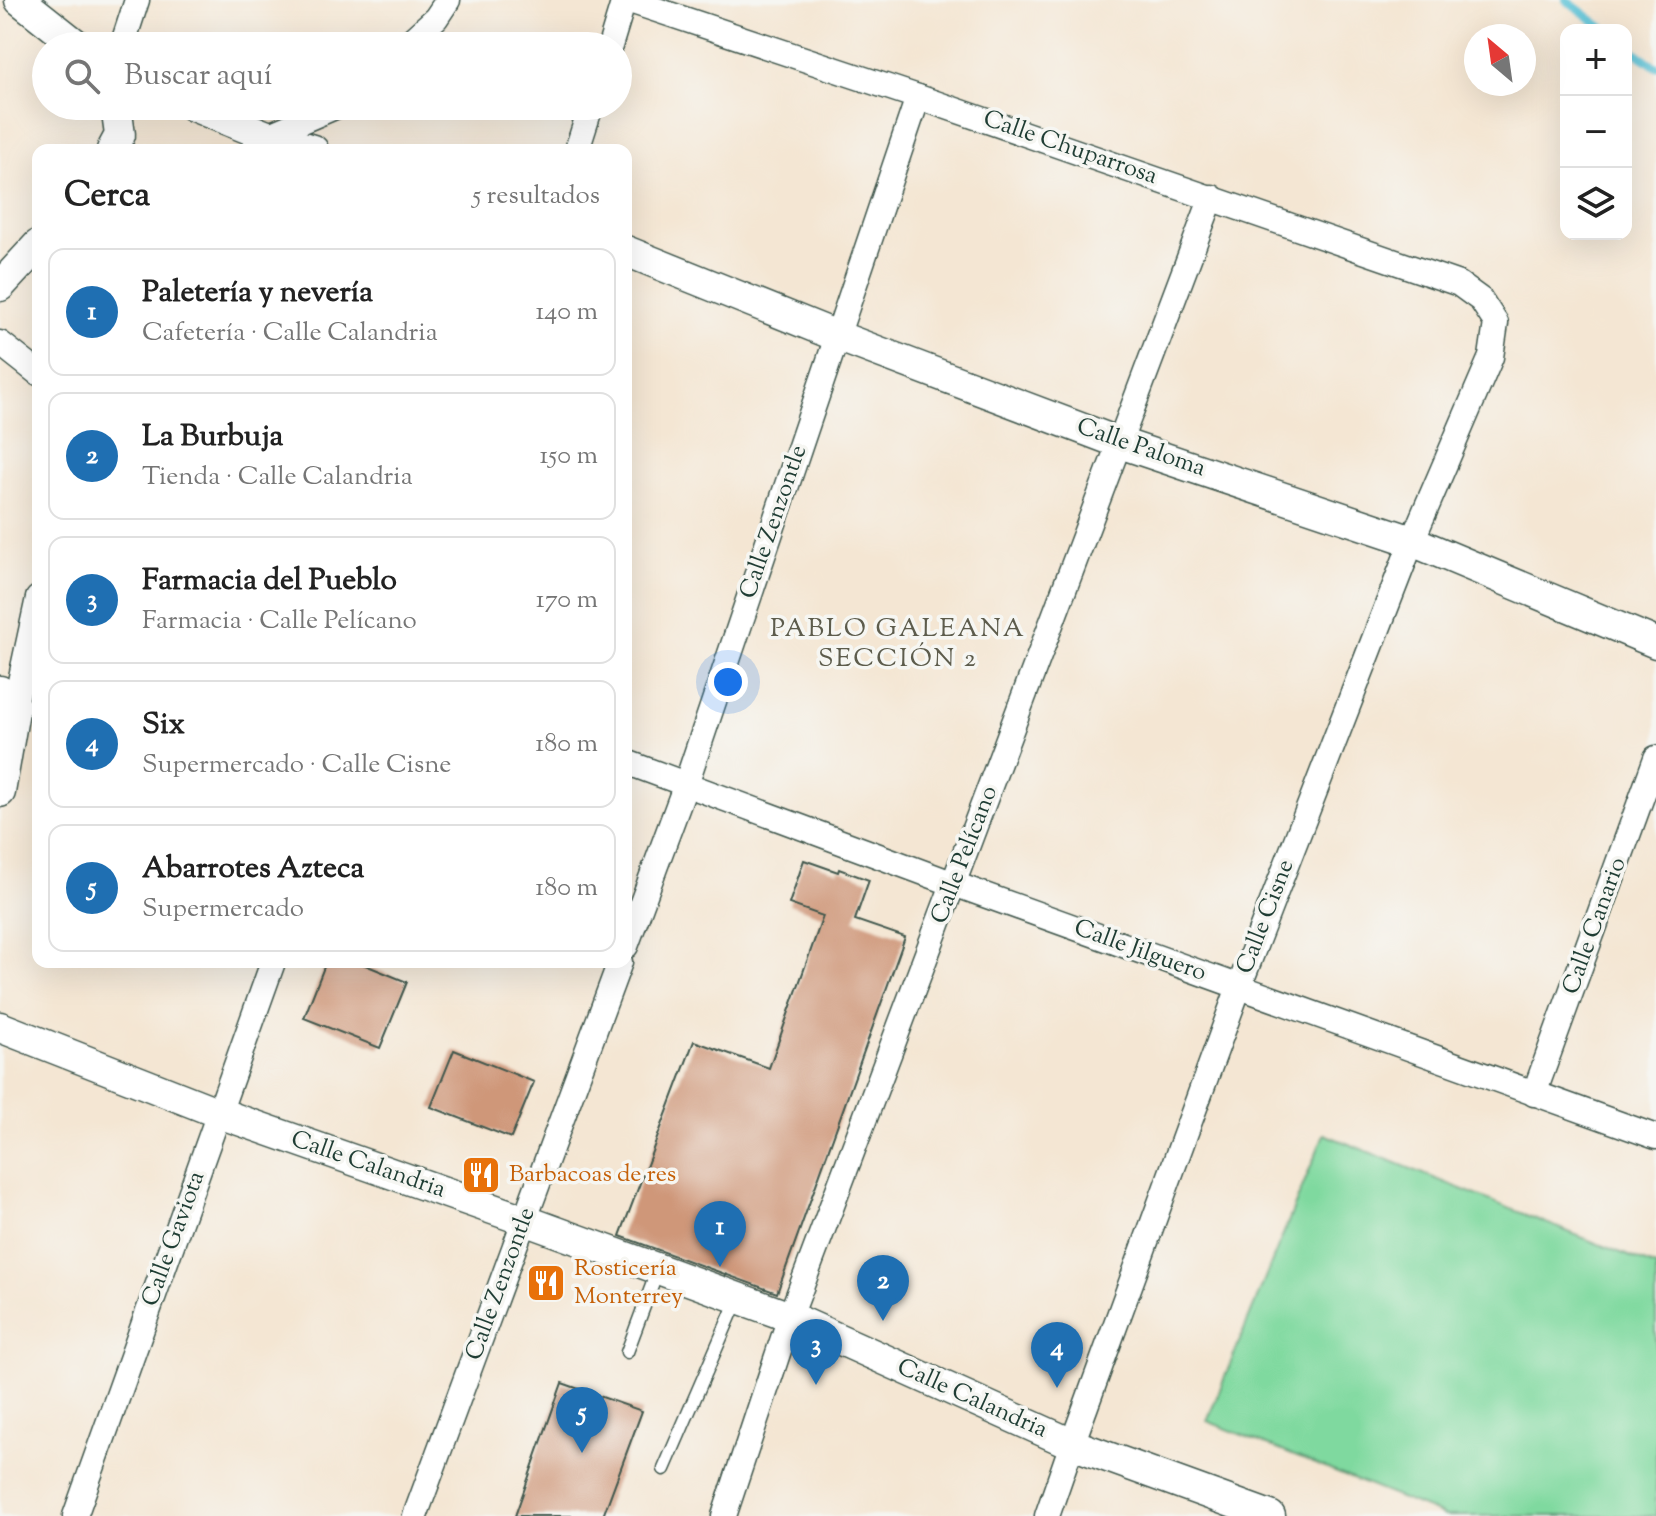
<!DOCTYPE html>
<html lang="es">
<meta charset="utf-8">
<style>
body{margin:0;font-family:"Sorts Mill Goudy",serif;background:#f2f2f2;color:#222}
.controls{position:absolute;right:24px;top:24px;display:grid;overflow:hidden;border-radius:16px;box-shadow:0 8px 32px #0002}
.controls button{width:72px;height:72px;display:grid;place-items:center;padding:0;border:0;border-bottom:2px solid #e0e0e0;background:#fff;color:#222;font:40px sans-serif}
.compass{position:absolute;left:1464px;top:24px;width:72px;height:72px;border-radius:50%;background:#fff;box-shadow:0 8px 32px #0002;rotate:331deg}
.you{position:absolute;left:728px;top:682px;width:28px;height:28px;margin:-20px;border:6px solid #fff;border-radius:50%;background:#1a73e8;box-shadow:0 0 0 12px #1a73e833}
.badge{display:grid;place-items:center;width:52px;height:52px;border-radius:50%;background:#1f6fb2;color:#fff;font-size:26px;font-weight:700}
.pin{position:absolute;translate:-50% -66px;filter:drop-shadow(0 2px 4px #0008)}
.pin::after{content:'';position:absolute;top:42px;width:28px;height:24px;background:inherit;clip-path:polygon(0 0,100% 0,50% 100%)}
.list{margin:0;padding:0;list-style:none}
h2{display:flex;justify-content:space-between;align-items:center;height:104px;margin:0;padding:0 32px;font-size:34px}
h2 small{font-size:26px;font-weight:400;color:#767676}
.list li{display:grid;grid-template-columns:52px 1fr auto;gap:24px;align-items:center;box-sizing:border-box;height:128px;margin:0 16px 16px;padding:0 16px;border:2px solid #e0e0e0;border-radius:16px}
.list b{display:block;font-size:30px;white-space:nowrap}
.list p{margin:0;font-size:26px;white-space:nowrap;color:#767676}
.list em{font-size:26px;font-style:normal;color:#767676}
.icon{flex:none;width:44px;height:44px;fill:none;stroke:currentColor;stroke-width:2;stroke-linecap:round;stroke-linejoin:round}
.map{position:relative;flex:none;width:1656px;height:1516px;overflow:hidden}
.search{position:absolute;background:#fff;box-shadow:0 8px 32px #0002;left:32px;top:32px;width:600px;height:88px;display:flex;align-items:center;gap:20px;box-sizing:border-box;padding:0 28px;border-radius:44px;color:#767676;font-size:30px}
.panel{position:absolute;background:#fff;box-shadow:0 8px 32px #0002;left:32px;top:144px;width:600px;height:824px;border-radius:16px}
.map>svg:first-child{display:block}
.green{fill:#7fd99f;stroke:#4f8b6a;stroke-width:2}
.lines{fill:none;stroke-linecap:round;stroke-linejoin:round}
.stream{stroke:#5bc3d7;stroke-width:8}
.building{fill:#cf9779}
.service-casing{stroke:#3f564c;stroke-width:15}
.minor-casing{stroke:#3f564c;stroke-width:27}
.tertiary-casing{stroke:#3f564c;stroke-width:33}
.service{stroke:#fff;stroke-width:12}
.minor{stroke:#fff;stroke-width:24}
.tertiary{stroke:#fff;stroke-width:30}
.labels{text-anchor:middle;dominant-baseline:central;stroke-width:7;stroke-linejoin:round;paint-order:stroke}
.street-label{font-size:24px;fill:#1f3d34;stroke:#f6f6f2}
.food-label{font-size:24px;fill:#c56008;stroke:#f6f6f2;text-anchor:start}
.neighbourhood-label{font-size:26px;letter-spacing:2px;fill:#5d5c4c;stroke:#f6f6f2}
</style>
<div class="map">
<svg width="1656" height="1516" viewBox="0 0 1656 1516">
<rect width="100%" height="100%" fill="#f6f6f2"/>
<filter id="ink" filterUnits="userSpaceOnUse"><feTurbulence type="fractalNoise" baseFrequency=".0125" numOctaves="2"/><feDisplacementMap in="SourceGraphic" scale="16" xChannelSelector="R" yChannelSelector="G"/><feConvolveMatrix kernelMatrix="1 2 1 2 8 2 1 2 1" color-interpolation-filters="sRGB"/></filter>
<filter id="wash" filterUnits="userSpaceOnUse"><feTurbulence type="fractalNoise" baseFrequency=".006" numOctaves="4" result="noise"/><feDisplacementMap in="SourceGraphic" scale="32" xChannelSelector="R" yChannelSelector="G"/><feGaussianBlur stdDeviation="1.8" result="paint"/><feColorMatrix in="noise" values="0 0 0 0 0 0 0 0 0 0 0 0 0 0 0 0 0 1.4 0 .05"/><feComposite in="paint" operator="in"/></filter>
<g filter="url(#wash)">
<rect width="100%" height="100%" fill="#f4e6d3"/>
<polygon class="green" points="1324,1134 1656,1267 1656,1516 1445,1516 1207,1421"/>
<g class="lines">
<g class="stream">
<polyline points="1566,0 1606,30"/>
<polyline points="1626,45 1656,67"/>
</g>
</g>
<g id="blocks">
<g class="building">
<polygon points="804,860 838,872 839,869 869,880 855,920 905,937 777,1293 620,1236 694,1041 769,1068 823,916 789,904"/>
<polygon points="326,962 358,962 407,982 380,1048 304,1018"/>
<polygon points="454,1050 534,1082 511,1138 431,1107"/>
<polygon points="562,1383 642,1411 603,1516 515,1516"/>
</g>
</g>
</g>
<g filter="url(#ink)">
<use href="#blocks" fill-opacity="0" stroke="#3f564c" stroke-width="2"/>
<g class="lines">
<defs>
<g id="service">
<polyline points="627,1352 658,1269"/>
<polyline points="664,1469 738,1298"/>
</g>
<g id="minor">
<polyline points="627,0 918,97 1459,284 1481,300 1496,323 1491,357 1412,541 1239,987 1072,1444 1047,1516"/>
<polyline points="122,46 137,0"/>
<polyline points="405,46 436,18 448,0"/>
<polyline points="610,46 624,0"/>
<polyline points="262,150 267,136 337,106"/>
<polyline points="577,150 591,106"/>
<polyline points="0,343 38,373"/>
<polyline points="15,705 38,598"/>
<polyline points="626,762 954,884 1656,1137"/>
<polyline points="626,946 686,784 918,97"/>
<polyline points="1534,1094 1656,758"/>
<polyline points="75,1516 273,962"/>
<polyline points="415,1516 620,962"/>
<polyline points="724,1516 790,1317 1212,197"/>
</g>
<g id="tertiary">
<polyline points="20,0 78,46"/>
<polyline points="193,106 267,136 313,150"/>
<polyline points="112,150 120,135 116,106"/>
<polyline points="626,251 837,336 1120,443 1412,541 1656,643"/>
<polyline points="0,286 38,245"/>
<polyline points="0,691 15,705 0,792"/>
<polyline points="0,1027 219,1113 524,1220 790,1317 1072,1444 1270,1516"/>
</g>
</defs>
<use href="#service" class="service-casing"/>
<use href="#minor" class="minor-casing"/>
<use href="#tertiary" class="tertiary-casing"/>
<use href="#service" class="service"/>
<use href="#minor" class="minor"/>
<use href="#tertiary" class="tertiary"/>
</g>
</g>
<defs>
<symbol id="restaurant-square" viewBox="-11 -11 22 22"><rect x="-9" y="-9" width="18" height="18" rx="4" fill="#e8710a" stroke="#f6f6f2"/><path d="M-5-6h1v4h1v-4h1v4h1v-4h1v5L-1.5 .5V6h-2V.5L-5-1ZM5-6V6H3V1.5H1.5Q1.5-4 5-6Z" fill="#fff"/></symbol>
</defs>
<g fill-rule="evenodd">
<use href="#restaurant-square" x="459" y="1153" width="44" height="44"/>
<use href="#restaurant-square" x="524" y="1261" width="44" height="44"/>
</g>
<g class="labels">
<g class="street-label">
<text transform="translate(1070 148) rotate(19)">Calle Chuparrosa</text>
<text transform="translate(1141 448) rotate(19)">Calle Paloma</text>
<text transform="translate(774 522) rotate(-71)">Calle Zenzontle</text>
<text transform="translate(965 855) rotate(-69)">Calle Pelícano</text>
<text transform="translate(1266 917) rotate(-69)">Calle Cisne</text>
<text transform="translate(1595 926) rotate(-70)">Calle Canario</text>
<text transform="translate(1140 951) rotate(20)">Calle Jilguero</text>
<text transform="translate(368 1165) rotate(19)">Calle Calandria</text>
<text transform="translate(174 1239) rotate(-70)">Calle Gaviota</text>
<text transform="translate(501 1284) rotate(-70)">Calle Zenzontle</text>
<text transform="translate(972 1399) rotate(24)">Calle Calandria</text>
</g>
<g class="food-label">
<text x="509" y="1175">Barbacoas de res</text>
<text x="574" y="1269">Rosticería<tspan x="574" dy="28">Monterrey</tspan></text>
</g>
<g class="neighbourhood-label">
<text x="898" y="629">PABLO GALEANA<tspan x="898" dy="30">SECCIÓN 2</tspan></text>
</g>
</g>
</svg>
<div class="controls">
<button>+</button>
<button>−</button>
<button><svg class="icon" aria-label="layers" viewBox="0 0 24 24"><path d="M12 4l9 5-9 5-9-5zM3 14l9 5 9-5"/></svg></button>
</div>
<svg class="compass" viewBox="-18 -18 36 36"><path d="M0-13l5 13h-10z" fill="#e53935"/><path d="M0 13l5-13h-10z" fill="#767676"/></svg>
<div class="you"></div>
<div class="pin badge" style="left:720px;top:1267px">1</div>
<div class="pin badge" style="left:883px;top:1321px">2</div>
<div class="pin badge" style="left:816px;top:1385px">3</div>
<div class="pin badge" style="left:1057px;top:1388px">4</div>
<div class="pin badge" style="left:582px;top:1453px">5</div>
<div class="search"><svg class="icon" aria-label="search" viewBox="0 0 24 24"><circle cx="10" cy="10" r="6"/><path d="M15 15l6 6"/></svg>Buscar aquí</div>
<section class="panel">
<h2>Cerca<small>5 resultados</small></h2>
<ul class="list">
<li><span class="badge">1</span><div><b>Paletería y nevería</b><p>Cafetería · Calle Calandria</p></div><em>140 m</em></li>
<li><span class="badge">2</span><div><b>La Burbuja</b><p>Tienda · Calle Calandria</p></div><em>150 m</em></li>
<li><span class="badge">3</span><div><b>Farmacia del Pueblo</b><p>Farmacia · Calle Pelícano</p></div><em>170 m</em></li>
<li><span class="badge">4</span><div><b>Six</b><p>Supermercado · Calle Cisne</p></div><em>180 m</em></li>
<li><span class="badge">5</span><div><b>Abarrotes Azteca</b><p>Supermercado</p></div><em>180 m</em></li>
</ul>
</section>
</div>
